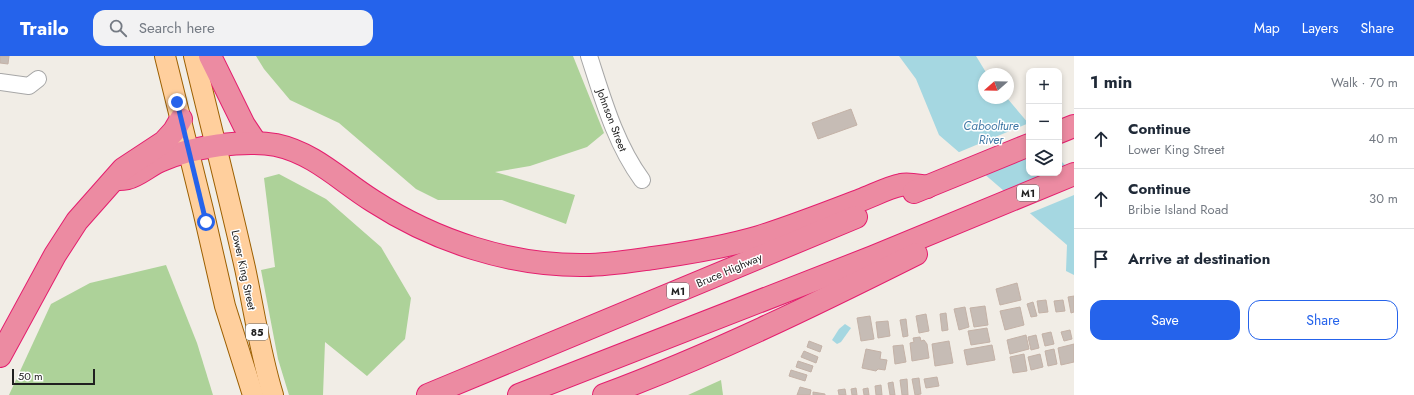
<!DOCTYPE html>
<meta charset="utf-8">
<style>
body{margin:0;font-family:Jost,sans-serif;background:#f2f2f3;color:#1f2937}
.controls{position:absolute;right:12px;top:12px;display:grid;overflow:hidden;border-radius:8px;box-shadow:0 2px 6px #0003}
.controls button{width:36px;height:36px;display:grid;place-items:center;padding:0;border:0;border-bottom:1px solid #e0e1e3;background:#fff;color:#1f2937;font:20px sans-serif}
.compass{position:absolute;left:978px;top:12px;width:36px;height:36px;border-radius:50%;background:#fff;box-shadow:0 2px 6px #0003;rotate:250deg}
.scale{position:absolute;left:12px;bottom:10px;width:83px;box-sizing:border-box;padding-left:4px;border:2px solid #202020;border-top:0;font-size:11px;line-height:14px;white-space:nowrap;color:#202020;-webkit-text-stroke:3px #fff;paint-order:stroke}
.stop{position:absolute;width:12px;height:12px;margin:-9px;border:3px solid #2563eb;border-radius:50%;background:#fff}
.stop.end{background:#2563eb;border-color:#fff;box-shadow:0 1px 4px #0008}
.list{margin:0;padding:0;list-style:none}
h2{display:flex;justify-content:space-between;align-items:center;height:52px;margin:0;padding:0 16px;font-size:17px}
h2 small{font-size:13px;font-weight:400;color:#747a83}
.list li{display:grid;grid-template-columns:26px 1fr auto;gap:12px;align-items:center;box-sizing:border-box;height:60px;padding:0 16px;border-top:1px solid #e0e1e3}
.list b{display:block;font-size:15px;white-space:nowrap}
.list p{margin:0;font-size:13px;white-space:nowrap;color:#747a83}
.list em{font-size:13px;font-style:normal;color:#747a83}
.actions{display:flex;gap:8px;padding:12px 16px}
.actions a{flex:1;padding:9px 0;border:1px solid #2563eb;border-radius:12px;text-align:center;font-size:14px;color:#2563eb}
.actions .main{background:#2563eb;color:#fff}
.icon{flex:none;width:22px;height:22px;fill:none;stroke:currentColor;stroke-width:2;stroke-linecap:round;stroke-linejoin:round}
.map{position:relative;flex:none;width:1074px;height:339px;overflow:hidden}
header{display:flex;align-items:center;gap:24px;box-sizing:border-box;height:56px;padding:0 20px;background:#2563eb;color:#fff}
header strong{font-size:19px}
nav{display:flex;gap:22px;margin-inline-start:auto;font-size:14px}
.search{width:280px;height:36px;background:#f2f2f3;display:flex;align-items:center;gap:10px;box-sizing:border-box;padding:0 14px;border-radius:12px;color:#747a83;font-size:15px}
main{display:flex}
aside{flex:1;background:#fff}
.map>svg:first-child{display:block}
.forest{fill:#add299}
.water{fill:#a5d7e1}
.pier{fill:#f1ede6}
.building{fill:#c6bcb5;stroke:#c4b2a7}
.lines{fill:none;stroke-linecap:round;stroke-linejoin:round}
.minor-casing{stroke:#a7a7a7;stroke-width:18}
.major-casing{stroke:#9c5f00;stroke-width:22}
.highway-casing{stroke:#e41e6e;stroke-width:24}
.minor{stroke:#fff;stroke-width:16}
.major{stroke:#ffcf9d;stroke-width:20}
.highway{stroke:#ec8ba2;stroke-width:22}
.route{stroke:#2563eb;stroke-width:5}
.labels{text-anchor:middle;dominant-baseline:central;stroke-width:3;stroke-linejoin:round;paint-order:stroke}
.shield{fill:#fff;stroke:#636363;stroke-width:1}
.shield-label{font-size:10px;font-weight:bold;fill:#202020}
.street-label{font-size:11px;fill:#202020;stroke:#fff}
.water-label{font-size:12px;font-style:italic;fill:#4279a6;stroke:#fff}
</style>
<header>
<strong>Trailo</strong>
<div class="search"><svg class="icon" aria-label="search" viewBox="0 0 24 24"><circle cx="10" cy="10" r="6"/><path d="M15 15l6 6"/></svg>Search here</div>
<nav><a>Map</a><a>Layers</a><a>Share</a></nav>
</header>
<main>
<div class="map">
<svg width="1074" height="339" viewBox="0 0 1074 339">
<rect width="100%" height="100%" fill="#f1ede6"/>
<g class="forest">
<polygon points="256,0 573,0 604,77 587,91 530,110 495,116 575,139 566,168 502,144 438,144 416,133 339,67 290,44 264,13"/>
<polygon points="279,118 326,143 381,191 411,242 405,283 367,320 325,286 323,339 289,339 278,303 261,214 275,211 264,122"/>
<polygon points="166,209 197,287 213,339 9,339 51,248 90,227"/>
<polygon points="721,324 723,339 688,339"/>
</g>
<g class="water">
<polygon points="899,0 976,0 987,18 984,18 984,42 1007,42 1029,68 1029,117 1059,117 1059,103 1074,118 1074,219 1066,215 1067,189 939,79 916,23"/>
<polygon points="845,268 851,272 841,286 837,288 832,284 839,273"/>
</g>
<g class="pier">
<polygon points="1029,67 1029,100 983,119 957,97"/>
<polygon points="1067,109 1074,116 1074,139 1028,158 1002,136 1047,117 1059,117 1059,112"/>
</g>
<g class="building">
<polygon points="0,0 9,0 8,8 0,7"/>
<polygon points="851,53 857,69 818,83 812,67"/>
<polygon points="1017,227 1021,244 1000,249 996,233"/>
<polygon points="1074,240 1074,256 1071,257 1068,241"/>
<polygon points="1046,244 1048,256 1039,257 1037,245"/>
<polygon points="1063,244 1065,255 1056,256 1054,245"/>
<polygon points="1033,246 1037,260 1031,261 1027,248"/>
<polygon points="985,250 988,269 974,271 970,252"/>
<polygon points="965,251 969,271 959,274 954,253"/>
<polygon points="1020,251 1024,269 1005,274 1000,255"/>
<polygon points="946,257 948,274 942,275 940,258"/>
<polygon points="926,258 929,275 919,277 916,260"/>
<polygon points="870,260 874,283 861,285 857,262"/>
<polygon points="906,263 908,280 903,281 900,264"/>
<polygon points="888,265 890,280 878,282 876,266"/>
<polygon points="987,272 990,286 971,289 968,275"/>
<polygon points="1070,274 1072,283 1064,285 1061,276"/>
<polygon points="1051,276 1054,288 1045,290 1042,278"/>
<polygon points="1026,279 1029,293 1010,298 1007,284"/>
<polygon points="1036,279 1039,292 1031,294 1028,281"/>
<polygon points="920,281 921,285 924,284 927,288 929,302 912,305 910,287 914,286 913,282"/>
<polygon points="809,285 822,290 820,296 807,291"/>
<polygon points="949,285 953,307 935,310 932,288"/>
<polygon points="1074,288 1074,306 1061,309 1058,292"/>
<polygon points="903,289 906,306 895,308 893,290"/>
<polygon points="992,289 995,304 967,309 964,294"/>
<polygon points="866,293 881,296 880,303 887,304 885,314 878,313 876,315 862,312"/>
<polygon points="1054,293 1057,308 1048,310 1045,295"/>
<polygon points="804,295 818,301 816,307 801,301"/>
<polygon points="1024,298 1027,315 1013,317 1010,301"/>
<polygon points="1040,298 1043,311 1031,314 1028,301"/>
<polygon points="798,305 813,310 811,316 796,311"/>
<polygon points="791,314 807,319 805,325 789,320"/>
<polygon points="937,321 939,330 926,332 924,323"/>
<polygon points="919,322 921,338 915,339 912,323"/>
<polygon points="907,323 908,339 902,339 900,324"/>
<polygon points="893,326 895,339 890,339 888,327"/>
<polygon points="881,329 882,339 876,339 875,330"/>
<polygon points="800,331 811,334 810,339 797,339"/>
<polygon points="856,332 857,339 852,339 851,333"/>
<polygon points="868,332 869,339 864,339 863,333"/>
<polygon points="845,333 846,339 839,339 838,334"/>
<polygon points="813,336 825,338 825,339 813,339"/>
</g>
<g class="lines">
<defs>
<g id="minor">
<path d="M589,0c14,43 26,87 53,124"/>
<polyline points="0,26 29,30 38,23"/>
</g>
<g id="major">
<polyline points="165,0 203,154 225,250 253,339"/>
<path d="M194,0c17,71 35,141 51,212 9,42 15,85 28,127"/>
</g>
<g id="highway">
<polyline points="210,0 244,69 256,87"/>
<polyline points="1059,76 1074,70"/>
<path d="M115,123c4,0 9,0 13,-1 10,-2 23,-14 34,-18 30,-13 82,-21 114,-15 38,8 65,36 97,56 62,40 137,65 212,64 23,0 46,-4 68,-7 36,-5 72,-11 106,-21 35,-11 68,-24 102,-37 11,-4 28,-13 40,-15 8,-2 18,1 26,2"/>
<polyline points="914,136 1029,89"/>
<polyline points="0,300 55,199 77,165 123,113 164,86 174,75 181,63"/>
<polyline points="428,339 856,161"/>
<polyline points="519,339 873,201 1074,118"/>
<path d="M604,339c108,-40 210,-90 312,-141"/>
</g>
</defs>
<use href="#minor" class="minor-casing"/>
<use href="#major" class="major-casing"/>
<use href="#highway" class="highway-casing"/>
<use href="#minor" class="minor"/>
<use href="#major" class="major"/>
<use href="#highway" class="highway"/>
</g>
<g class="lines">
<polyline class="route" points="177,46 206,166"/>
</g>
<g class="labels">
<g class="shield">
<rect x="1017" y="129" width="22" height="16" rx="3"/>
<rect x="667" y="227" width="22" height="16" rx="3"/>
<rect x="246" y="268" width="22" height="16" rx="3"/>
</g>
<g class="shield-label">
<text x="1028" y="137">M1</text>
<text x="678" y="235">M1</text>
<text x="257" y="276">85</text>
</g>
<g class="street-label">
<text transform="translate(612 64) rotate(69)">Johnson Street</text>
<text transform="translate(244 214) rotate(78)">Lower King Street</text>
<text transform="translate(729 214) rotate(-23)">Bruce Highway</text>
</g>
<g class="water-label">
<text x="991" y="70">Caboolture<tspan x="991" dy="14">River</tspan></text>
</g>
</g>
</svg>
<div class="controls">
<button>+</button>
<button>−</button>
<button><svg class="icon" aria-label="layers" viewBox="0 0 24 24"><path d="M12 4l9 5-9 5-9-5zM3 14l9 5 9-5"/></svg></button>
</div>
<svg class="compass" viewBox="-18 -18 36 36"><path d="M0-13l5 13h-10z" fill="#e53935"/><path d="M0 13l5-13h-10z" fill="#747a83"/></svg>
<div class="scale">50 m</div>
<div class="stop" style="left:206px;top:166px"></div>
<div class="stop end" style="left:177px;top:46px"></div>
</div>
<aside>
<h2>1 min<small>Walk · 70 m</small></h2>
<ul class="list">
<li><svg class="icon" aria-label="ahead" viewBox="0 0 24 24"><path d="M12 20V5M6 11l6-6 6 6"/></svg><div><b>Continue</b><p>Lower King Street</p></div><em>40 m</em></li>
<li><svg class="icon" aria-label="ahead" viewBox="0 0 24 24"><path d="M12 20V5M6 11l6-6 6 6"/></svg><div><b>Continue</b><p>Bribie Island Road</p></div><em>30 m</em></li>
<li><svg class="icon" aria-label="arrive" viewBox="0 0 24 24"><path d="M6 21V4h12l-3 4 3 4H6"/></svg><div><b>Arrive at destination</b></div></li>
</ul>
<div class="actions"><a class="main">Save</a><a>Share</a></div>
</aside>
</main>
